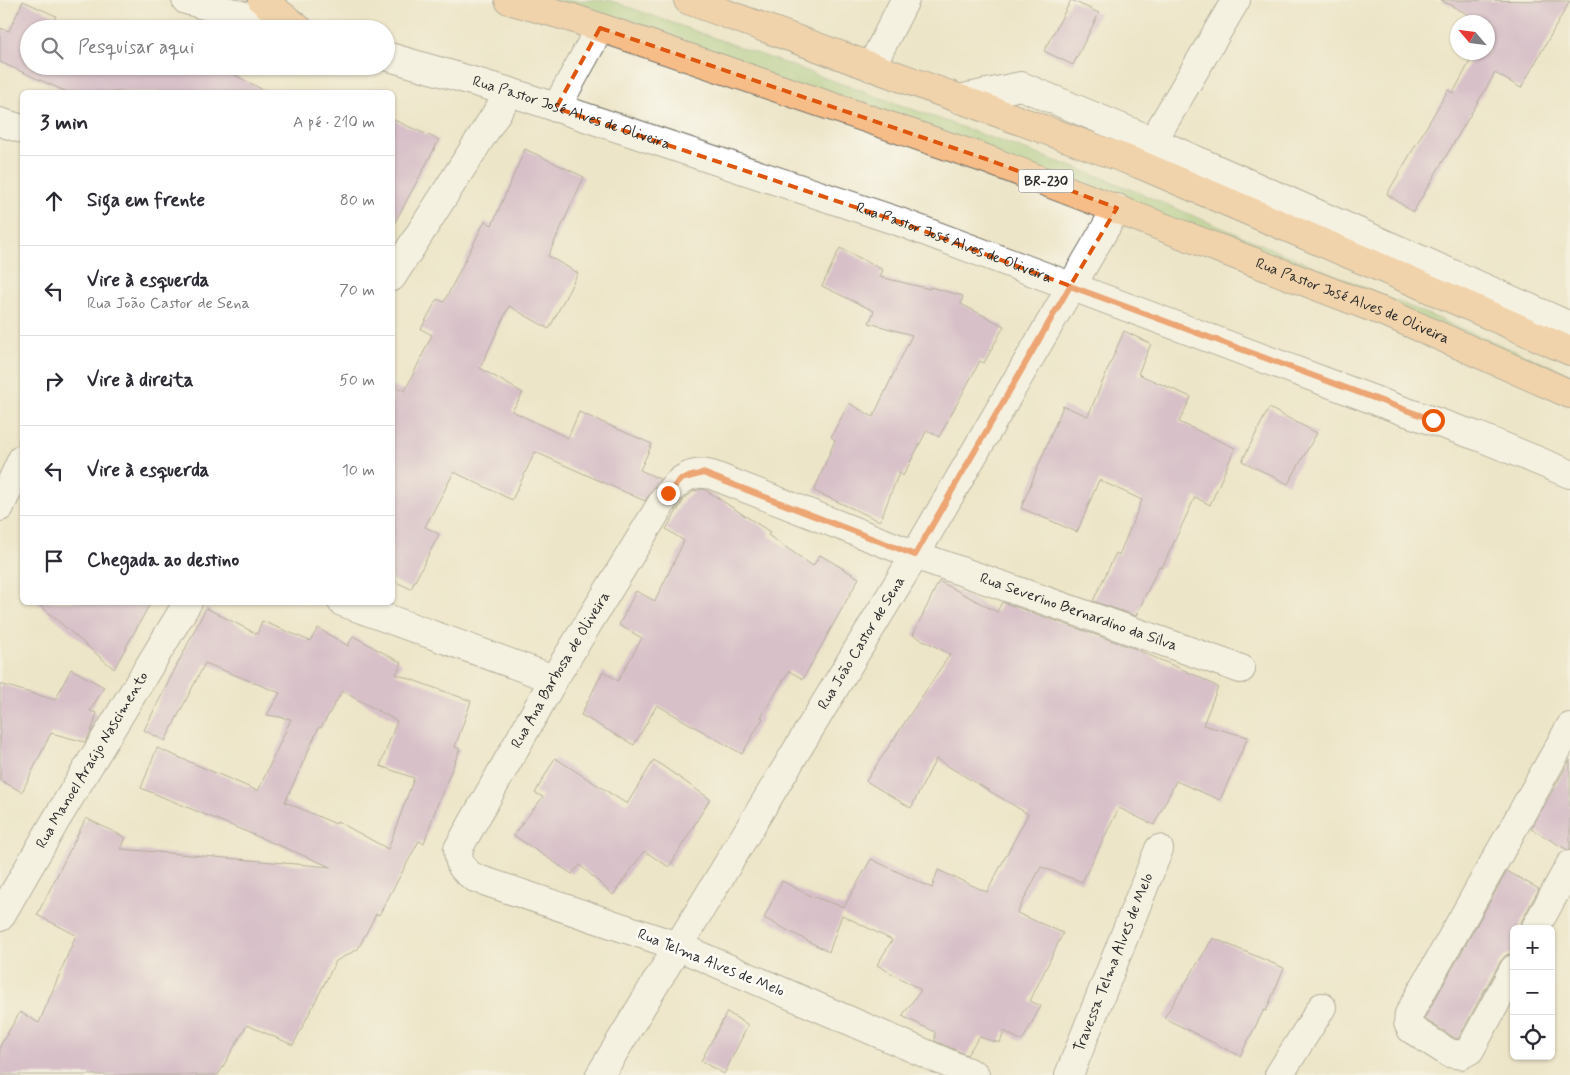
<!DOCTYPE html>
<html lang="pt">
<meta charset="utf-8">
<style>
body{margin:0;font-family:Mynerve,sans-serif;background:#f7f7f7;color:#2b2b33}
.controls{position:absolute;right:15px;bottom:15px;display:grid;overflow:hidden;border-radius:8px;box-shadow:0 1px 4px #0004}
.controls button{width:45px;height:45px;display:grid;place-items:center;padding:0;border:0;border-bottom:1px solid #e1e1e2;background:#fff;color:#2b2b33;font:25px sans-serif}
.compass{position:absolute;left:1450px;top:15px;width:45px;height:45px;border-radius:50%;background:#fff;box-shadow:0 1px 4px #0004;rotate:298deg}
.stop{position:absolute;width:15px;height:15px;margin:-11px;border:4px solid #ea580c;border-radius:50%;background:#fff}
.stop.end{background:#ea580c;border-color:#fff;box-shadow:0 1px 5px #0008}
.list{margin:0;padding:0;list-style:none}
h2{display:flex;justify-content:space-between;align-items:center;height:65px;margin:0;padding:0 20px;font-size:21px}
h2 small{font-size:16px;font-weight:400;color:#7c7c81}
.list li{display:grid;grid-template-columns:32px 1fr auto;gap:15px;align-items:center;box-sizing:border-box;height:90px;padding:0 20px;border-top:1px solid #e1e1e2}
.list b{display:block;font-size:19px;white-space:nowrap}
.list p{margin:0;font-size:16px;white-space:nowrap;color:#7c7c81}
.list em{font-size:16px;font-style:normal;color:#7c7c81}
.icon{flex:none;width:28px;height:28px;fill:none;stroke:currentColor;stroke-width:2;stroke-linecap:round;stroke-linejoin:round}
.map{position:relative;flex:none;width:1570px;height:1075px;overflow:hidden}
.search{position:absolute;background:#fff;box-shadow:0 1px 4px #0004;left:20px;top:20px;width:375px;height:55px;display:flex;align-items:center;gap:12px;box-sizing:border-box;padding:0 18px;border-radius:28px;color:#7c7c81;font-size:19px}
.panel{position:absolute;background:#fff;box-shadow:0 1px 4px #0004;left:20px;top:90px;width:375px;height:515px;border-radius:8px}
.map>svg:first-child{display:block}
.green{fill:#95c371;stroke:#60774e}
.building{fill:#be93c9;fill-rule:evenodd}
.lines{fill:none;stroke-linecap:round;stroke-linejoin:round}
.minor-casing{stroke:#6f6c62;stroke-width:30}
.highway-casing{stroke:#6f6c62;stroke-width:30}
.minor{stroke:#fff;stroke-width:28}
.highway{stroke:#f7bd88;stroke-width:28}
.route{stroke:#ea580c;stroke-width:6}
.marked{fill:none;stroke:#df570e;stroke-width:4;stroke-dasharray:10 6;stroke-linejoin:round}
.labels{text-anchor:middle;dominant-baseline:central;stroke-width:5;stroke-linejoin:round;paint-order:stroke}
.shield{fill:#fdfcf7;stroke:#6a6a68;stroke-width:1}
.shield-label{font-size:14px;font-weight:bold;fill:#2b2b2b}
.street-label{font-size:15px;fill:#2b2b2b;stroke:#fdfcf7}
</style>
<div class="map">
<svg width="1570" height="1075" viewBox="0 0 1570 1075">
<rect width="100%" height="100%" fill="#fdfcf7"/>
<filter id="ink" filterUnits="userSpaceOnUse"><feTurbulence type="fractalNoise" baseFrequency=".02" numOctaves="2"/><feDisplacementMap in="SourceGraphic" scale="10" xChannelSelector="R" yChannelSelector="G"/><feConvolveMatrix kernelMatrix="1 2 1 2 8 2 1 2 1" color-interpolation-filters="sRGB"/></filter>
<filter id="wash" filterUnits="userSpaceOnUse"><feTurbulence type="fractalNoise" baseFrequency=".0096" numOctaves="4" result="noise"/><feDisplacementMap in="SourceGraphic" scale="20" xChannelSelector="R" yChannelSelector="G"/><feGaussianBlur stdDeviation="1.12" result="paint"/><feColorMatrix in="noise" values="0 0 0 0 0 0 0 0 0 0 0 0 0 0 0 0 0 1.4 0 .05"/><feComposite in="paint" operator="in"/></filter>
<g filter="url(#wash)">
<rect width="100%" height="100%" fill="#ede5c8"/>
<polygon class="green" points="552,0 609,0 1106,179 1570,374 1570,384"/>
<g id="blocks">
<g class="building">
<polygon points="1071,0 1099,13 1073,65 1044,51"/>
<polygon points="1441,0 1570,1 1521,88 1495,73 1413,212 1387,194 1448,90 1453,93 1475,52 1488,52 1488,30 1489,26 1488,25 1488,22 1482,22"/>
<polygon points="23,1 56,16 50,29 29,29 29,66 218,66 267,92 67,92 0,62 0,28 9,31"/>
<polygon points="392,119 439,140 392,228"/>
<polygon points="525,149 584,177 548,256 578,273 549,329 509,306 480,368 523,393 512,411 568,438 579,412 652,444 640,470 660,479 645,501 535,452 512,500 454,472 425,527 439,534 411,589 392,580 392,385 405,391 432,335 421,329 437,299 444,302 485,221 492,225"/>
<polygon points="840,248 883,270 880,277 930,289 930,287 963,296 961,304 1004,326 984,363 980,361 939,437 927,430 903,476 899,473 880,521 814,491 835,440 831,437 849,403 873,417 912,335 869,323 874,311 822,286"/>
<polygon points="1124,331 1151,344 1138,374 1191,397 1179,422 1235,448 1210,505 1195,497 1162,568 1159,566 1136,616 1093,601 1116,553 1119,555 1142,500 1099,480 1077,532 1021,508 1063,406 1088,416"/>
<polygon points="1269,408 1317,433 1288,484 1242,461"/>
<polygon points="704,489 770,532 768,535 813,566 820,555 859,578 803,679 789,671 761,717 763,718 742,754 657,705 634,745 581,715 603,671 618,681 642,638 619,625 636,591 655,601 684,541 666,529 684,499 694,491"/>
<polygon points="939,581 997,612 1002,602 1133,648 1197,676 1218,687 1203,725 1248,737 1220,800 1176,781 1154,825 1119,808 1082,882 1041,867 1017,913 1063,933 1030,1001 1041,1006 1022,1041 1004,1031 1000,1043 979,1037 967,1055 935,1041 935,1032 902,1016 921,990 877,965 892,940 842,915 829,952 764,918 782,881 811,896 844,907 871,859 932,888 938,870 987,892 1028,814 936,759 911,808 866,781 950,654 913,635"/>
<polygon points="36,602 151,602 114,669"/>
<path d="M206,608l51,26 5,-13 48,20 8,-13 30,18 5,-10 49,27 -6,11 75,27 -16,46 5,2 -24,59 -12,35 -5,-2 -40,74 -3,-1 -18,35 -22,12 -43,84 -46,-20 -29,50h-218v-29l20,-34 19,11 37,-88 -39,-20 49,-97 40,20 -5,11 210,18 -190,-79 16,-40 101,43 33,-72 -24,-4 13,-22 -75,-30 -40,78 -21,-11zM342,691l55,30 -17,45 34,12 -26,71 -51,-28 -1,3 -51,-22 34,-75 2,1z"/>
<polygon points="71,669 104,687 90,711 97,713 91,732 85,742 51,733 22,792 0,780 0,684 55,700"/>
<polygon points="555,758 627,804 654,760 710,799 669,867 644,851 613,895 580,865 572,874 513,835 543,797 535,793"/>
<polygon points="1570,760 1570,849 1568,850 1531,829"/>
<polygon points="1507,871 1539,889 1521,922 1519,929 1514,929 1514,953 1506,955 1500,962 1458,1039 1455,1038 1424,1019"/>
<polygon points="1213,938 1284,968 1266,1011 1264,1010 1240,1056 1164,1018"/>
<polygon points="727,1012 748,1025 724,1074 701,1061"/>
</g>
</g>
</g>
<g filter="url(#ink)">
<use href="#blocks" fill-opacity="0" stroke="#6f6c62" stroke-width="1"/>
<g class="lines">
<defs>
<g id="minor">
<polyline points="186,0 292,29"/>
<path id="s1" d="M386,56l124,36 390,130 498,187 82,28 90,37"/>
<polyline points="871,67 905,0"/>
<polyline points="959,99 1021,86 1153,141 1570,326"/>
<polyline points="556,108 600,28"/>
<polyline points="0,122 22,129"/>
<polyline points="1153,141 1236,0"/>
<polyline points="392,277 510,92"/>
<polyline points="0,507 22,459"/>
<polyline points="342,602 554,679"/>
<path id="s2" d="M0,917l56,-97 132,-218"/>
<polyline points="1535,929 1570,865"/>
<polyline points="1514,969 1470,1050 1461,1055 1449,1053 1411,1029 1408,1023 1409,1014 1570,727"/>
<path id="s3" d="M600,1075l315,-520 202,-347"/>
<path id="s4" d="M975,1075l-298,-129 -202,-68c-14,-9 -16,-13 -17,-29l96,-170 114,-186c12,-14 24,-23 44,-18l203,80 326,114"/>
<path id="s5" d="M1069,1075l90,-226"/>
<polyline points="1279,1075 1322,1007"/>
</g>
<g id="highway">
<polyline points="262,0 299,29"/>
<path id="s6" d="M509,0l60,17 417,142 408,157 176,78"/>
<polyline points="688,0 1139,164 1412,281 1570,351"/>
</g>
</defs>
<use href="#minor" class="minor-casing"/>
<use href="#highway" class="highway-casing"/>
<use href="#minor" class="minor"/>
<use href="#highway" class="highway"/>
</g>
</g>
<g class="lines" filter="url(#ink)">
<polyline class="route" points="668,493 681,479 703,473 915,555 1070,286 1433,420"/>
</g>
<path d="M0 0H1570V1075H0ZM600,28l386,131 131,49 -47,78 -170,-64 -344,-114z" fill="#ede5c8" fill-opacity=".55" fill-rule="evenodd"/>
<path class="marked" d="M600,28l386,131 131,49 -47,78 -170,-64 -344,-114z"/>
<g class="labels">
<rect class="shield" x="1018.5" y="169.5" width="55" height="23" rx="4"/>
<g class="shield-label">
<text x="1046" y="181">BR-230</text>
</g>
<g class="street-label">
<text stroke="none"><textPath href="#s1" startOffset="194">Rua Pastor José Alves de Oliveira</textPath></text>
<text stroke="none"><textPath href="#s1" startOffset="598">Rua Pastor José Alves de Oliveira</textPath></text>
<text stroke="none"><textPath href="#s6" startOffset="896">Rua Pastor José Alves de Oliveira</textPath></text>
<text stroke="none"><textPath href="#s4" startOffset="1429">Rua Severino Bernardino da Silva</textPath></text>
<text stroke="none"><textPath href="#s3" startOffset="505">Rua João Castor de Sena</textPath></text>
<text stroke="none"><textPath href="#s4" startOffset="780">Rua Ana Barbosa de Oliveira</textPath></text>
<text stroke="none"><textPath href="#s2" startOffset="182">Rua Manoel Araújo Nascimento</textPath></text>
<text stroke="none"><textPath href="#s5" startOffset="121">Travessa Telma Alves de Melo</textPath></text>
<text transform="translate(711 963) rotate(22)">Rua Telma Alves de Melo</text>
</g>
</g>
</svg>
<div class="controls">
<button>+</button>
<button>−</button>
<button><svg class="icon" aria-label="locate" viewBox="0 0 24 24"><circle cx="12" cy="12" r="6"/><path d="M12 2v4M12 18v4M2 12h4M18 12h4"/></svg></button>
</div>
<svg class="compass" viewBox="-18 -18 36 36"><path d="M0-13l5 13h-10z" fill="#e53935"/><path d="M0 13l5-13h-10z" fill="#7c7c81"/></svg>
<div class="stop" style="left:1433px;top:420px"></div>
<div class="stop end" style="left:668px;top:493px"></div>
<div class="search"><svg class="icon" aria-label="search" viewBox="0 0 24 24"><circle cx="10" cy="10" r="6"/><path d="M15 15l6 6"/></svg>Pesquisar aqui</div>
<section class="panel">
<h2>3 min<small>A pé · 210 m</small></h2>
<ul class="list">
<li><svg class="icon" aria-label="ahead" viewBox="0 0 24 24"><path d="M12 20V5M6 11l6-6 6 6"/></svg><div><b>Siga em frente</b></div><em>80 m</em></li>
<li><svg class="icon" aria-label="left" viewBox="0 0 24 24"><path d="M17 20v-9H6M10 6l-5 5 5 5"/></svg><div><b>Vire à esquerda</b><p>Rua João Castor de Sena</p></div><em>70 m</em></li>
<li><svg class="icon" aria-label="right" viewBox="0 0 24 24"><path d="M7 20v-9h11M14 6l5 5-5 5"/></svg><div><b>Vire à direita</b></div><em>50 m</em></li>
<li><svg class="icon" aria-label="left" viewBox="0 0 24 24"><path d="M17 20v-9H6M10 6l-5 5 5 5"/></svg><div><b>Vire à esquerda</b></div><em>10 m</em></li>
<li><svg class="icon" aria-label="arrive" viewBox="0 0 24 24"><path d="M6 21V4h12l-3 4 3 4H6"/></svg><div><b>Chegada ao destino</b></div></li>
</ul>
</section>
</div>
